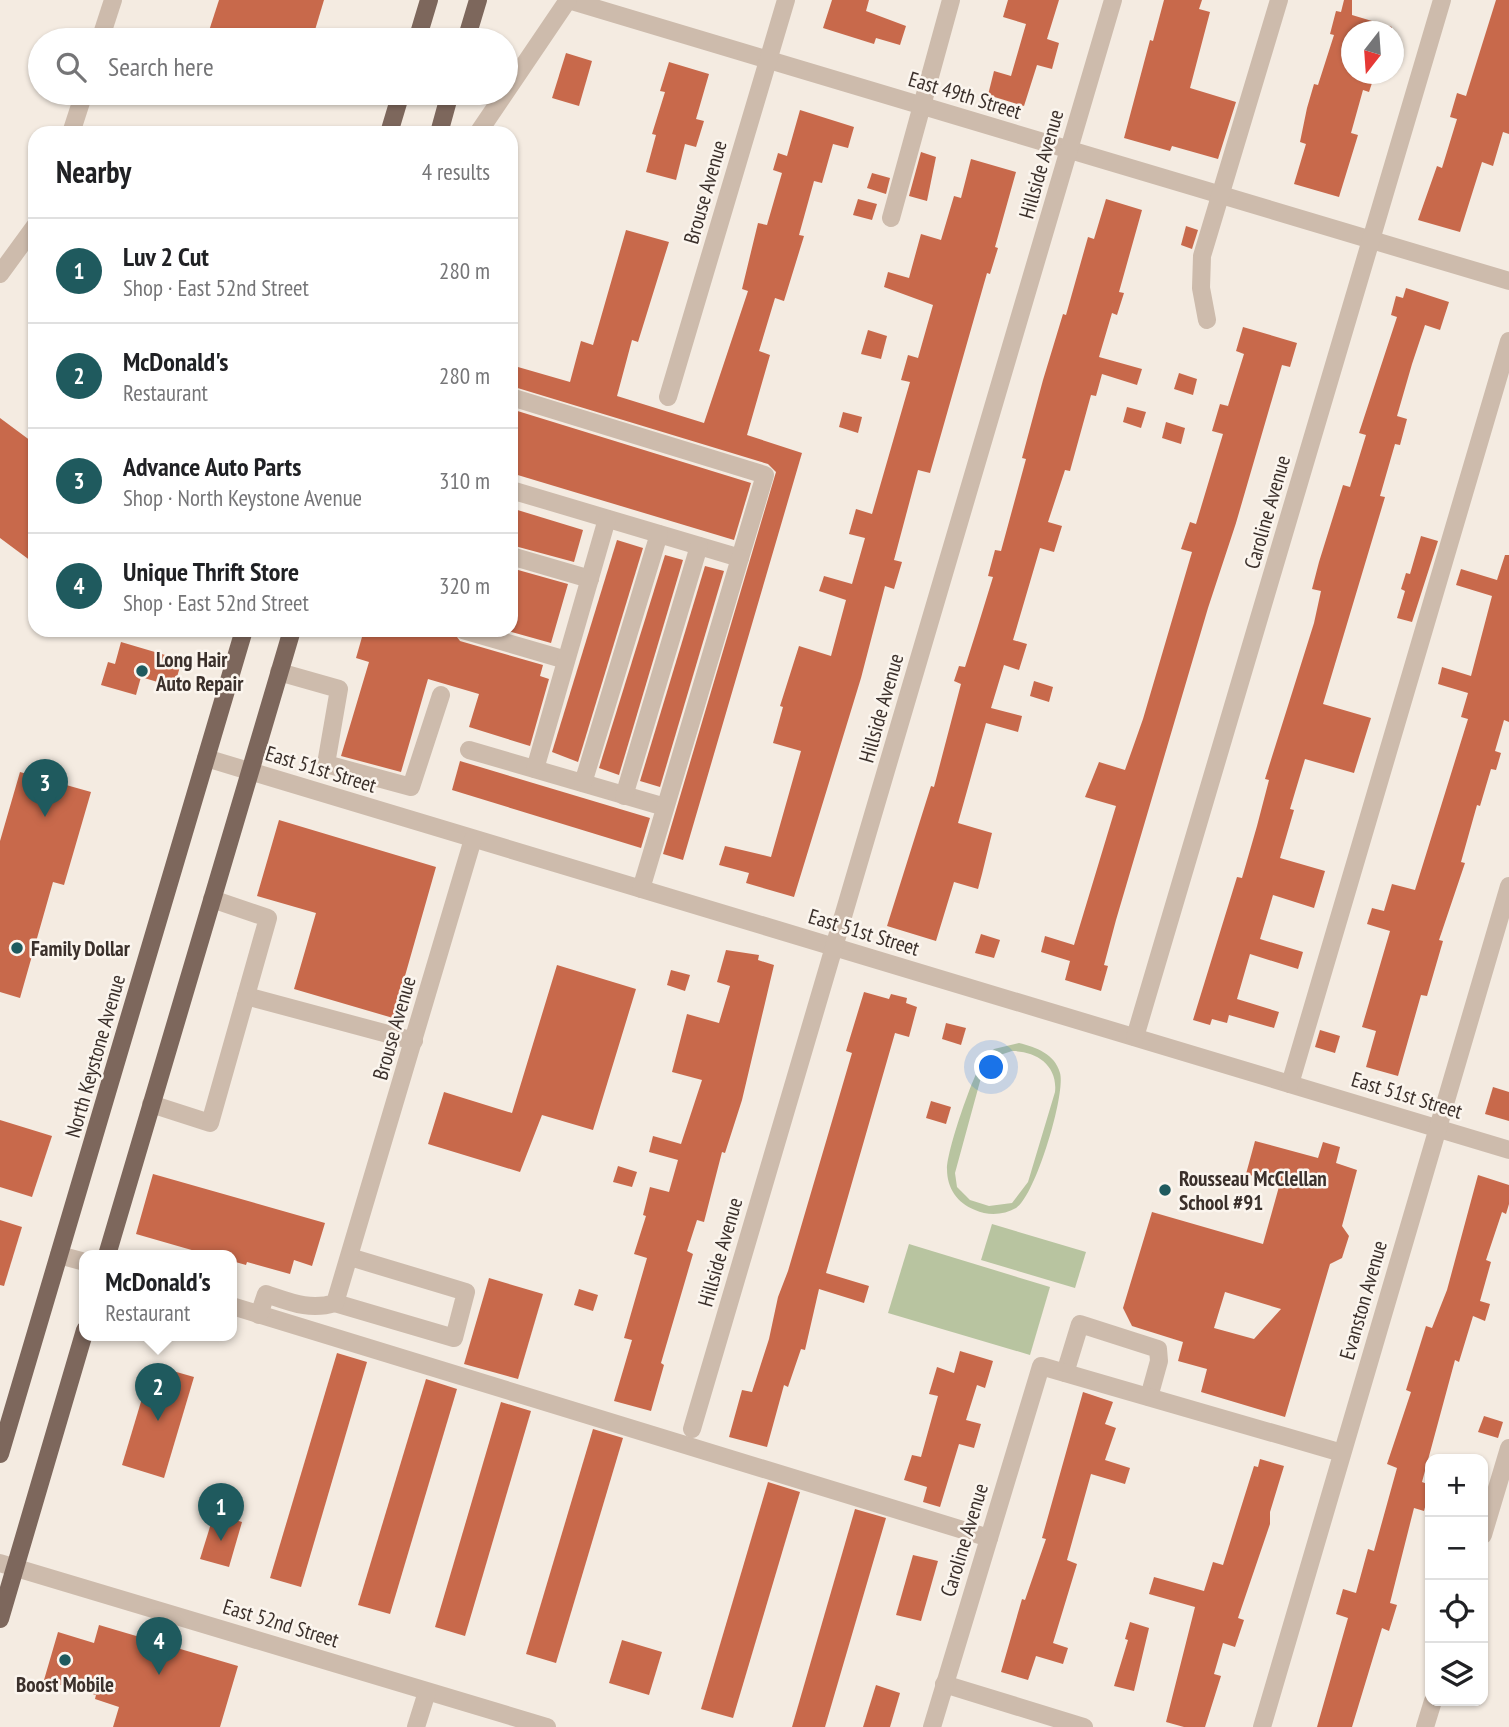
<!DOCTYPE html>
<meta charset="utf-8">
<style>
body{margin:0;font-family:"PT Sans Narrow",sans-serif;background:#f6f6f6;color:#202124}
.controls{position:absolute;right:21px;bottom:21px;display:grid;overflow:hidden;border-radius:14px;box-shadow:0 2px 5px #0004}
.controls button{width:63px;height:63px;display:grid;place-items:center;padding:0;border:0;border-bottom:2px solid #e0e0e0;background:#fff;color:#202124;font:35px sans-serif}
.compass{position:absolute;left:1341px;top:21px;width:63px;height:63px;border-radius:50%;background:#fff;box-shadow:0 2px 5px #0004;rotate:197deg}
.you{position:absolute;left:992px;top:1068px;width:24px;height:24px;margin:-18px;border:5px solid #fff;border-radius:50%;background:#1a73e8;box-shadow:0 0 0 10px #1a73e833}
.badge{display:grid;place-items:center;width:46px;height:46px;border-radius:50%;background:#1f5a5e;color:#fff;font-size:23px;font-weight:700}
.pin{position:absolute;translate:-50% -58px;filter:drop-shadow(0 2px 4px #0008)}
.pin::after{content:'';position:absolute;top:37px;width:24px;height:21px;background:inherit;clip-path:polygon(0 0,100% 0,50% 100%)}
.popup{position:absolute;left:79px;top:1250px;width:158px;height:91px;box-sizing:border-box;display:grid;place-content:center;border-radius:14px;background:#fff;filter:drop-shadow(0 2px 5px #0005);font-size:23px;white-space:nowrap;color:#757577}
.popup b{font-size:26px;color:#202124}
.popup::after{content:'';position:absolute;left:50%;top:100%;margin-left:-14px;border:14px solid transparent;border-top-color:#fff}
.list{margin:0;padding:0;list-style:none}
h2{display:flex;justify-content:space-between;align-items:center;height:91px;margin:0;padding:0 28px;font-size:30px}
h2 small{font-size:23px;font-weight:400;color:#757577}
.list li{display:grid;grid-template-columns:46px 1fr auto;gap:21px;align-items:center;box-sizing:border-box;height:105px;padding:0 28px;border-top:2px solid #e0e0e0}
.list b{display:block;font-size:26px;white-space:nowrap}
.list p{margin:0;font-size:23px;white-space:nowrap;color:#757577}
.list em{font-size:23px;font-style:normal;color:#757577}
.icon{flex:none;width:38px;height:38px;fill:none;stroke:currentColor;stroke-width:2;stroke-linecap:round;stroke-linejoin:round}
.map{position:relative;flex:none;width:1509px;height:1727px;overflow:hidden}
.search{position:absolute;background:#fff;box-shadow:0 2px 5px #0004;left:28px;top:28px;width:490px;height:77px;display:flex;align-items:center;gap:18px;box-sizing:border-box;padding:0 24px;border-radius:38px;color:#757577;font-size:26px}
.panel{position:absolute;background:#fff;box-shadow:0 2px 5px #0004;left:28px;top:126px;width:490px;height:511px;border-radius:21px}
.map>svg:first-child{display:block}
.green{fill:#b8c4a0;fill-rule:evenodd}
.building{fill:#c8694b;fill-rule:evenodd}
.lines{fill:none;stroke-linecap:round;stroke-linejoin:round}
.minor{stroke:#cdbbac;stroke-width:18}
.major{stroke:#7d675c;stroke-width:18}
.poi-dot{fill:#1f5a5e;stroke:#fbf5ee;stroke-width:2.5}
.labels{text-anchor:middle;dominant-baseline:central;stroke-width:5;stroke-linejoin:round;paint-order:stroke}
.street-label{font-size:21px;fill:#3b302b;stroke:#fbf5ee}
.poi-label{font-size:21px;font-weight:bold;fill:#3b302b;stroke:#fbf5ee;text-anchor:start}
</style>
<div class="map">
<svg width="1509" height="1727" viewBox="0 0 1509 1727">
<rect width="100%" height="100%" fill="#f4ebe1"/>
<g class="green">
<path d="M1019,1043c17,4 36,11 41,30 6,21 -25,124 -44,135 -12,7 -28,8 -41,2 -18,-7 -28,-22 -28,-41 0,-19 25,-91 35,-107l12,-13zM1012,1051c24,0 46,14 43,41l-27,90 -16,21 -23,3 -19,-6 -13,-13 -2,-14 27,-99 15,-18z"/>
<polygon points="992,1224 1086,1252 1075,1288 981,1260"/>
<polygon points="909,1244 1050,1287 1030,1355 888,1313"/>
</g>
<g class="building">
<polygon points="219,0 324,0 312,40 206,40"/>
<polygon points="832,0 869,0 866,11 906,26 900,45 876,38 874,44 823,28"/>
<polygon points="1008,0 1059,0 1047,39 1059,43 1052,69 1037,65 1024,106 988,95 994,71 1011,76 1026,24 1003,17"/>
<polygon points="1164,0 1202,0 1199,9 1210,12 1190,88 1236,102 1218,159 1172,146 1170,151 1124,138 1150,40 1153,41"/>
<polygon points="1344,0 1352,0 1352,15 1392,27 1392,32 1352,32 1352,74 1375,74 1369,92 1363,90 1351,133 1358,135 1339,197 1294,184 1306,144 1300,142 1307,108 1314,84 1318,85 1334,35 1330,34 1336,11 1341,12"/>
<polygon points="1496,0 1509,0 1509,134 1503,132 1493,166 1482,162 1460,232 1418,220 1437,166 1442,168 1457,119 1450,117 1457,93 1466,96"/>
<polygon points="566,53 592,61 579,106 552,98"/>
<polygon points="669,62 709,74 696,119 704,121 696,147 685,144 676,180 646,172 656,135 652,134 665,92 660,91"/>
<polygon points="800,110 854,127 848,148 833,144 822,183 814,181 799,235 804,236 784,301 775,298 759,351 770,355 747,435 802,453 683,860 663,854 776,472 768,464 511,386 511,365 570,382 581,341 593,345 626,230 669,242 638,342 632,340 617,396 704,423 748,291 742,289 758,223 767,225 782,173 773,170 778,153 787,156"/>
<polygon points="921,152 936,157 927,201 909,196"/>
<polygon points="971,159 1016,172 995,247 998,248 990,274 987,273 930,473 918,470 894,560 902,562 894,589 885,586 861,678 794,897 746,883 749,873 719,865 725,846 771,857 801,751 773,743 783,707 780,706 799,646 831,656 846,600 819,591 824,576 852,584 865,538 849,534 856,509 872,514 910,382 901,380 908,355 918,358 933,305 884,287 888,272 909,278 921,234 941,240 954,196 961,198"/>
<polygon points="872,173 890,178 886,194 867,188"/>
<polygon points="858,199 877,204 872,220 853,215"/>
<polygon points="1106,199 1142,210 1119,292 1124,293 1117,315 1112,313 1099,357 1142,369 1137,385 1102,374 1096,396 1091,395 1070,471 1065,470 1048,522 1062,526 1054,552 1040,548 1013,640 1027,644 1019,670 1004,665 991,708 1022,716 1018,732 986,723 958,823 992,833 982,874 978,889 954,882 936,941 887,926 931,786 934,787 961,684 954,681 959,666 965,667 977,629 993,577 988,576 995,550 1001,551 1026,459 1022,458 1043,380 1063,314 1066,315 1088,237 1094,239"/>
<polygon points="1186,226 1198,230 1192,249 1181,245"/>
<polygon points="1406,288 1449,302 1440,330 1425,325 1412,364 1397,416 1407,419 1400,445 1395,444 1380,496 1385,497 1323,704 1371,718 1354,773 1305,759 1290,809 1294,810 1280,858 1325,871 1314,908 1273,895 1260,939 1303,952 1298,969 1250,954 1237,999 1279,1012 1274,1028 1229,1015 1227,1023 1212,1019 1210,1025 1193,1020 1237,877 1242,878 1257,826 1269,780 1265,779 1314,623 1321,591 1312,589 1319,562 1343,485 1350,487 1366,435 1359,433 1397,317 1391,315 1396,296 1403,298"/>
<polygon points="1243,327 1297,343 1290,367 1282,365 1236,523 1208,608 1116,920 1104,965 1108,966 1101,991 1065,980 1070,961 1041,952 1045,936 1074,945 1116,806 1085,797 1099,762 1125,770 1143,719 1192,552 1181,549 1190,522 1196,524 1223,434 1212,431 1220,404 1228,406 1244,354 1236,351"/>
<polygon points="868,330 887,336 881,359 861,354"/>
<polygon points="1179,373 1197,379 1193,395 1174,389"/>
<polygon points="1127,407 1146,412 1141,428 1123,422"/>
<polygon points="511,409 751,483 734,540 511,473"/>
<polygon points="843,412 862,417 858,433 839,427"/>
<polygon points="0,418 35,444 35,564 0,538"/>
<polygon points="1166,422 1185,428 1181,444 1162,438"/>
<polygon points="511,508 583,530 574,562 511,545"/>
<polygon points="1421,536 1438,541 1412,622 1397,618 1405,591 1401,589 1406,573 1410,574"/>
<polygon points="617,540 643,548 578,762 552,752"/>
<polygon points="665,555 683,560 619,775 599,768"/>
<polygon points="1505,555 1509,555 1509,722 1504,720 1495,751 1501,753 1496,770 1491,769 1480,806 1477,805 1461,862 1465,863 1439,940 1443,941 1427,996 1421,995 1398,1076 1366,1067 1376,1031 1362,1027 1390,931 1367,924 1372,908 1384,911 1392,884 1415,890 1468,719 1461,717 1468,693 1438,684 1442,667 1471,676 1492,596 1456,585 1461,569 1497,580"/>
<polygon points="705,566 724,571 660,787 640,781"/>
<polygon points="511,568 568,584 551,643 504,630 511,630"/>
<polygon points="364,630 423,630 441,635 442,630 452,630 460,641 543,665 540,676 549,679 530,746 469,727 479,694 428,679 401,772 341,756 369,662 356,658"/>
<polygon points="121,642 182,660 174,687 141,677 136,695 101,685 108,662 115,664"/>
<polygon points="1034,681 1053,687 1049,702 1030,696"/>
<polygon points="460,761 650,818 641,848 452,790"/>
<polygon points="20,772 91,792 64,885 53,882 20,998 0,992 0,841"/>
<polygon points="279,820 436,867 393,1018 294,989 316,913 257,896"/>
<polygon points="981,934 1000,940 994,958 975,953"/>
<polygon points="726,950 759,955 758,960 774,965 742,1100 725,1153 722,1152 704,1222 697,1220 687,1251 693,1254 661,1363 664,1365 651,1411 614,1401 632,1340 624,1338 647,1258 634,1254 646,1216 643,1215 650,1187 669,1192 678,1160 649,1152 653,1136 681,1144 702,1080 672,1072 687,1014 719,1023 730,986 717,982"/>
<polygon points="557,965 636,989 593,1130 542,1115 520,1172 428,1144 444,1092 512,1113"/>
<polygon points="671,970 690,975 685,991 667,985"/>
<polygon points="864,992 889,999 891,994 907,998 906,1003 917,1007 909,1037 895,1033 826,1273 869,1286 864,1303 819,1289 805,1350 801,1349 788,1387 784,1385 767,1447 729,1437 742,1390 752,1392 769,1339 778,1297 788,1271 852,1053 846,1051"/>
<polygon points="946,1023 966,1028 961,1045 942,1039"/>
<polygon points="1320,1030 1340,1036 1335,1053 1315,1047"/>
<polygon points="1493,1087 1509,1092 1509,1121 1485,1114"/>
<polygon points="931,1101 951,1107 946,1124 926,1118"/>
<polygon points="0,1120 52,1136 32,1197 0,1187"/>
<path d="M1255,1141l63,17 5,-16 17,5 -4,16 21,7 -15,56 7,10 -7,22 -12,6 -45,153 -84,-25 6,-23 -29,-8 5,-19 -51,-16 -9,-18 29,-96 111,32 17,-61 -34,-9zM1225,1292l56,17 -27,30 -40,-11z"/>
<polygon points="618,1166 637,1172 632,1187 613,1182"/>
<polygon points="153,1174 325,1223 312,1266 294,1260 290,1274 247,1262 246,1265 232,1261 232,1255 209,1255 136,1234"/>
<polygon points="1478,1175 1509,1185 1509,1204 1506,1214 1502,1212 1486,1260 1491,1262 1480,1301 1490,1304 1485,1321 1473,1316 1459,1362 1455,1360 1422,1482 1430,1485 1430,1488 1424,1511 1414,1508 1390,1603 1397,1605 1389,1631 1382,1628 1352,1727 1317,1727 1348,1618 1336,1614 1343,1589 1356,1593 1368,1549 1374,1551 1397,1468 1387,1464 1411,1392 1406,1390 1426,1326 1432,1328 1447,1290"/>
<polygon points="0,1220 22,1227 4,1286 0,1285"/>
<polygon points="489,1278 543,1294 518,1379 464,1364"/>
<polygon points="579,1289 598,1295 593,1311 574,1305"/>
<polygon points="960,1351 993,1361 985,1388 977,1385 966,1420 981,1424 974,1448 959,1444 940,1507 923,1502 927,1487 904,1480 912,1455 921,1457 938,1396 929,1394 937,1367 954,1373"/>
<polygon points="337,1353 367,1362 301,1587 270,1578"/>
<polygon points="152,1365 194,1377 164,1478 122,1465"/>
<polygon points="426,1379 457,1389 390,1614 358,1605"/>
<polygon points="1083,1392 1113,1402 1105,1424 1116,1428 1105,1460 1130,1468 1125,1484 1091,1474 1067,1560 1077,1564 1053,1643 1068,1648 1063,1664 1036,1656 1028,1680 1001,1672 1022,1599 1025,1600 1046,1539 1042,1538"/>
<polygon points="501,1402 531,1411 465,1636 435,1627"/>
<polygon points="1484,1416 1503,1422 1498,1438 1478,1432"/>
<polygon points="593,1429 623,1438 556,1663 526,1654"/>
<polygon points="1260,1459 1284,1466 1270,1512 1270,1524 1238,1618 1244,1620 1235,1647 1223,1643 1214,1674 1221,1676 1205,1727 1184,1727 1166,1722 1195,1607 1149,1594 1154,1577 1204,1591 1213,1562 1223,1565 1254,1466 1258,1467"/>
<polygon points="768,1482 800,1492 733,1718 701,1709"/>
<polygon points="855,1509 886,1518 825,1727 792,1727"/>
<polygon points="222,1516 242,1522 229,1567 200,1559 213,1517"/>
<polygon points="913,1555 938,1561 921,1621 896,1615"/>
<polygon points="1130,1622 1149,1628 1134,1691 1114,1686 1128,1640 1125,1639"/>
<polygon points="99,1625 238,1666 220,1727 113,1727 119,1707 95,1699 96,1695 44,1680 58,1632 94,1643"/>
<polygon points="622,1640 662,1652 649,1695 609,1683"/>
<polygon points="876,1685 900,1693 890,1727 863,1727"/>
</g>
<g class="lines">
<g class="minor">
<polyline points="568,0 1509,281"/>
<polyline points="100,40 113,0"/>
<polyline points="71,133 84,93"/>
<polyline points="478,133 568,0"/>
<polyline points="891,218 951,0"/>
<polyline points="0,274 35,226"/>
<polyline points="1207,320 1201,288 1202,256 1279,0"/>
<polyline points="511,397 765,475 740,558 511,490"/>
<polyline points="668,397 786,0"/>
<polyline points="511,556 590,579"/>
<polyline points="463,630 566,660"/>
<polyline points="279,672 339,689 326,764 411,787 441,695"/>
<polyline points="469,750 665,807"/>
<polyline points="206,758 1509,1150"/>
<polyline points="535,769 607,519"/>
<polyline points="583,783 659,534"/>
<polyline points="624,796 699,546"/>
<polyline points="641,889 740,558"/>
<polyline points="246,996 414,1041"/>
<polyline points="1135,1037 1442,0"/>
<polyline points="1290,1084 1509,341"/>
<polyline points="151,1104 210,1123 268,918 212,899"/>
<polyline points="59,1255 85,1262"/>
<polyline points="335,1303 454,1338 466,1292 350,1257"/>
<polyline points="232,1306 989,1538"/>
<path d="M259,1315l7,-21c24,8 44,17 69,9l138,-464"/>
<polyline points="1065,1373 1080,1324 1158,1349 1159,1361 1149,1397"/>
<polyline points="692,1429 1113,0"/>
<polyline points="1483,1535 1509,1448"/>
<polyline points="0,1563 547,1727"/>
<polyline points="944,1684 1084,1727"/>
<polyline points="416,1727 427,1692"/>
<polyline points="932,1727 1041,1366 1342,1453"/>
<polyline points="1262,1727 1509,886"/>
<polyline points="1425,1727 1433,1701"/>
</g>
<g class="major">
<polyline points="417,40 429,0"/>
<polyline points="466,40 478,0"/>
<polyline points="389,133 401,93"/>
<polyline points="439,133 450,93"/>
<polyline points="107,1255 292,630"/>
<polyline points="0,1454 244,630"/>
<polyline points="0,1619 85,1330"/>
</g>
</g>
<g class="poi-dot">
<circle cx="142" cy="671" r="7"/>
<circle cx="17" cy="948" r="7"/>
<circle cx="1165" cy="1190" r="7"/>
<circle cx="65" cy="1660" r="7"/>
</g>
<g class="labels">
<g class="street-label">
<text transform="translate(965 95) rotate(17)">East 49th Street</text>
<text transform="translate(1041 164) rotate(-74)">Hillside Avenue</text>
<text transform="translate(705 192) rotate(-74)">Brouse Avenue</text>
<text transform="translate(1267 512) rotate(-74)">Caroline Avenue</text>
<text transform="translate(881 708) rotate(-74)">Hillside Avenue</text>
<text transform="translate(321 769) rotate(17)">East 51st Street</text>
<text transform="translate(864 932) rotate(17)">East 51st Street</text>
<text transform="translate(394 1028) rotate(-74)">Brouse Avenue</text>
<text transform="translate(95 1056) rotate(-74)">North Keystone Avenue</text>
<text transform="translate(1407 1095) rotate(17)">East 51st Street</text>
<text transform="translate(720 1252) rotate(-74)">Hillside Avenue</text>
<text transform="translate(1363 1300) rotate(-74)">Evanston Avenue</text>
<text transform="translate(964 1540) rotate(-73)">Caroline Avenue</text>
<text transform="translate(281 1623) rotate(17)">East 52nd Street</text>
</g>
<g class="poi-label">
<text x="156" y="659">Long Hair<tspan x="156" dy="24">Auto Repair</tspan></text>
<text x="31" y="948">Family Dollar</text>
<text x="1179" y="1178">Rousseau McClellan<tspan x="1179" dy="24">School #91</tspan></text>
<text x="65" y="1684" text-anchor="middle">Boost Mobile</text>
</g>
</g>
</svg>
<div class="controls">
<button>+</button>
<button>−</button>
<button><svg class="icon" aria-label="locate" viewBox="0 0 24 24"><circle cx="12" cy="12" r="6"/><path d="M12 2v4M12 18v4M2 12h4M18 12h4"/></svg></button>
<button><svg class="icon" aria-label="layers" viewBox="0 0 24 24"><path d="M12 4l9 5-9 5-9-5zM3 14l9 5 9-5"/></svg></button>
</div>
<svg class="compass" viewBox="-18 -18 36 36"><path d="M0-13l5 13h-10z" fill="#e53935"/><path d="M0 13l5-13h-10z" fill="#757577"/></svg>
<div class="you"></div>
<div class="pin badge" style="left:221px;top:1541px">1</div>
<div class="pin badge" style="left:158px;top:1421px">2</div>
<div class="popup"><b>McDonald's</b>Restaurant</div>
<div class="pin badge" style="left:45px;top:817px">3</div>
<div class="pin badge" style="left:159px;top:1675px">4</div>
<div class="search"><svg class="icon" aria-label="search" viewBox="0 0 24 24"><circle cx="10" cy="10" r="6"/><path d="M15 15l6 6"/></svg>Search here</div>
<section class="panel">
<h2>Nearby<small>4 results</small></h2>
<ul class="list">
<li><span class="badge">1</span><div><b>Luv 2 Cut</b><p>Shop · East 52nd Street</p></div><em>280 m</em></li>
<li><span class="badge">2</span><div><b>McDonald's</b><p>Restaurant</p></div><em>280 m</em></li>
<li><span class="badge">3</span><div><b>Advance Auto Parts</b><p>Shop · North Keystone Avenue</p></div><em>310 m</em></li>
<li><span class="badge">4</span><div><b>Unique Thrift Store</b><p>Shop · East 52nd Street</p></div><em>320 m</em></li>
</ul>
</section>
</div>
